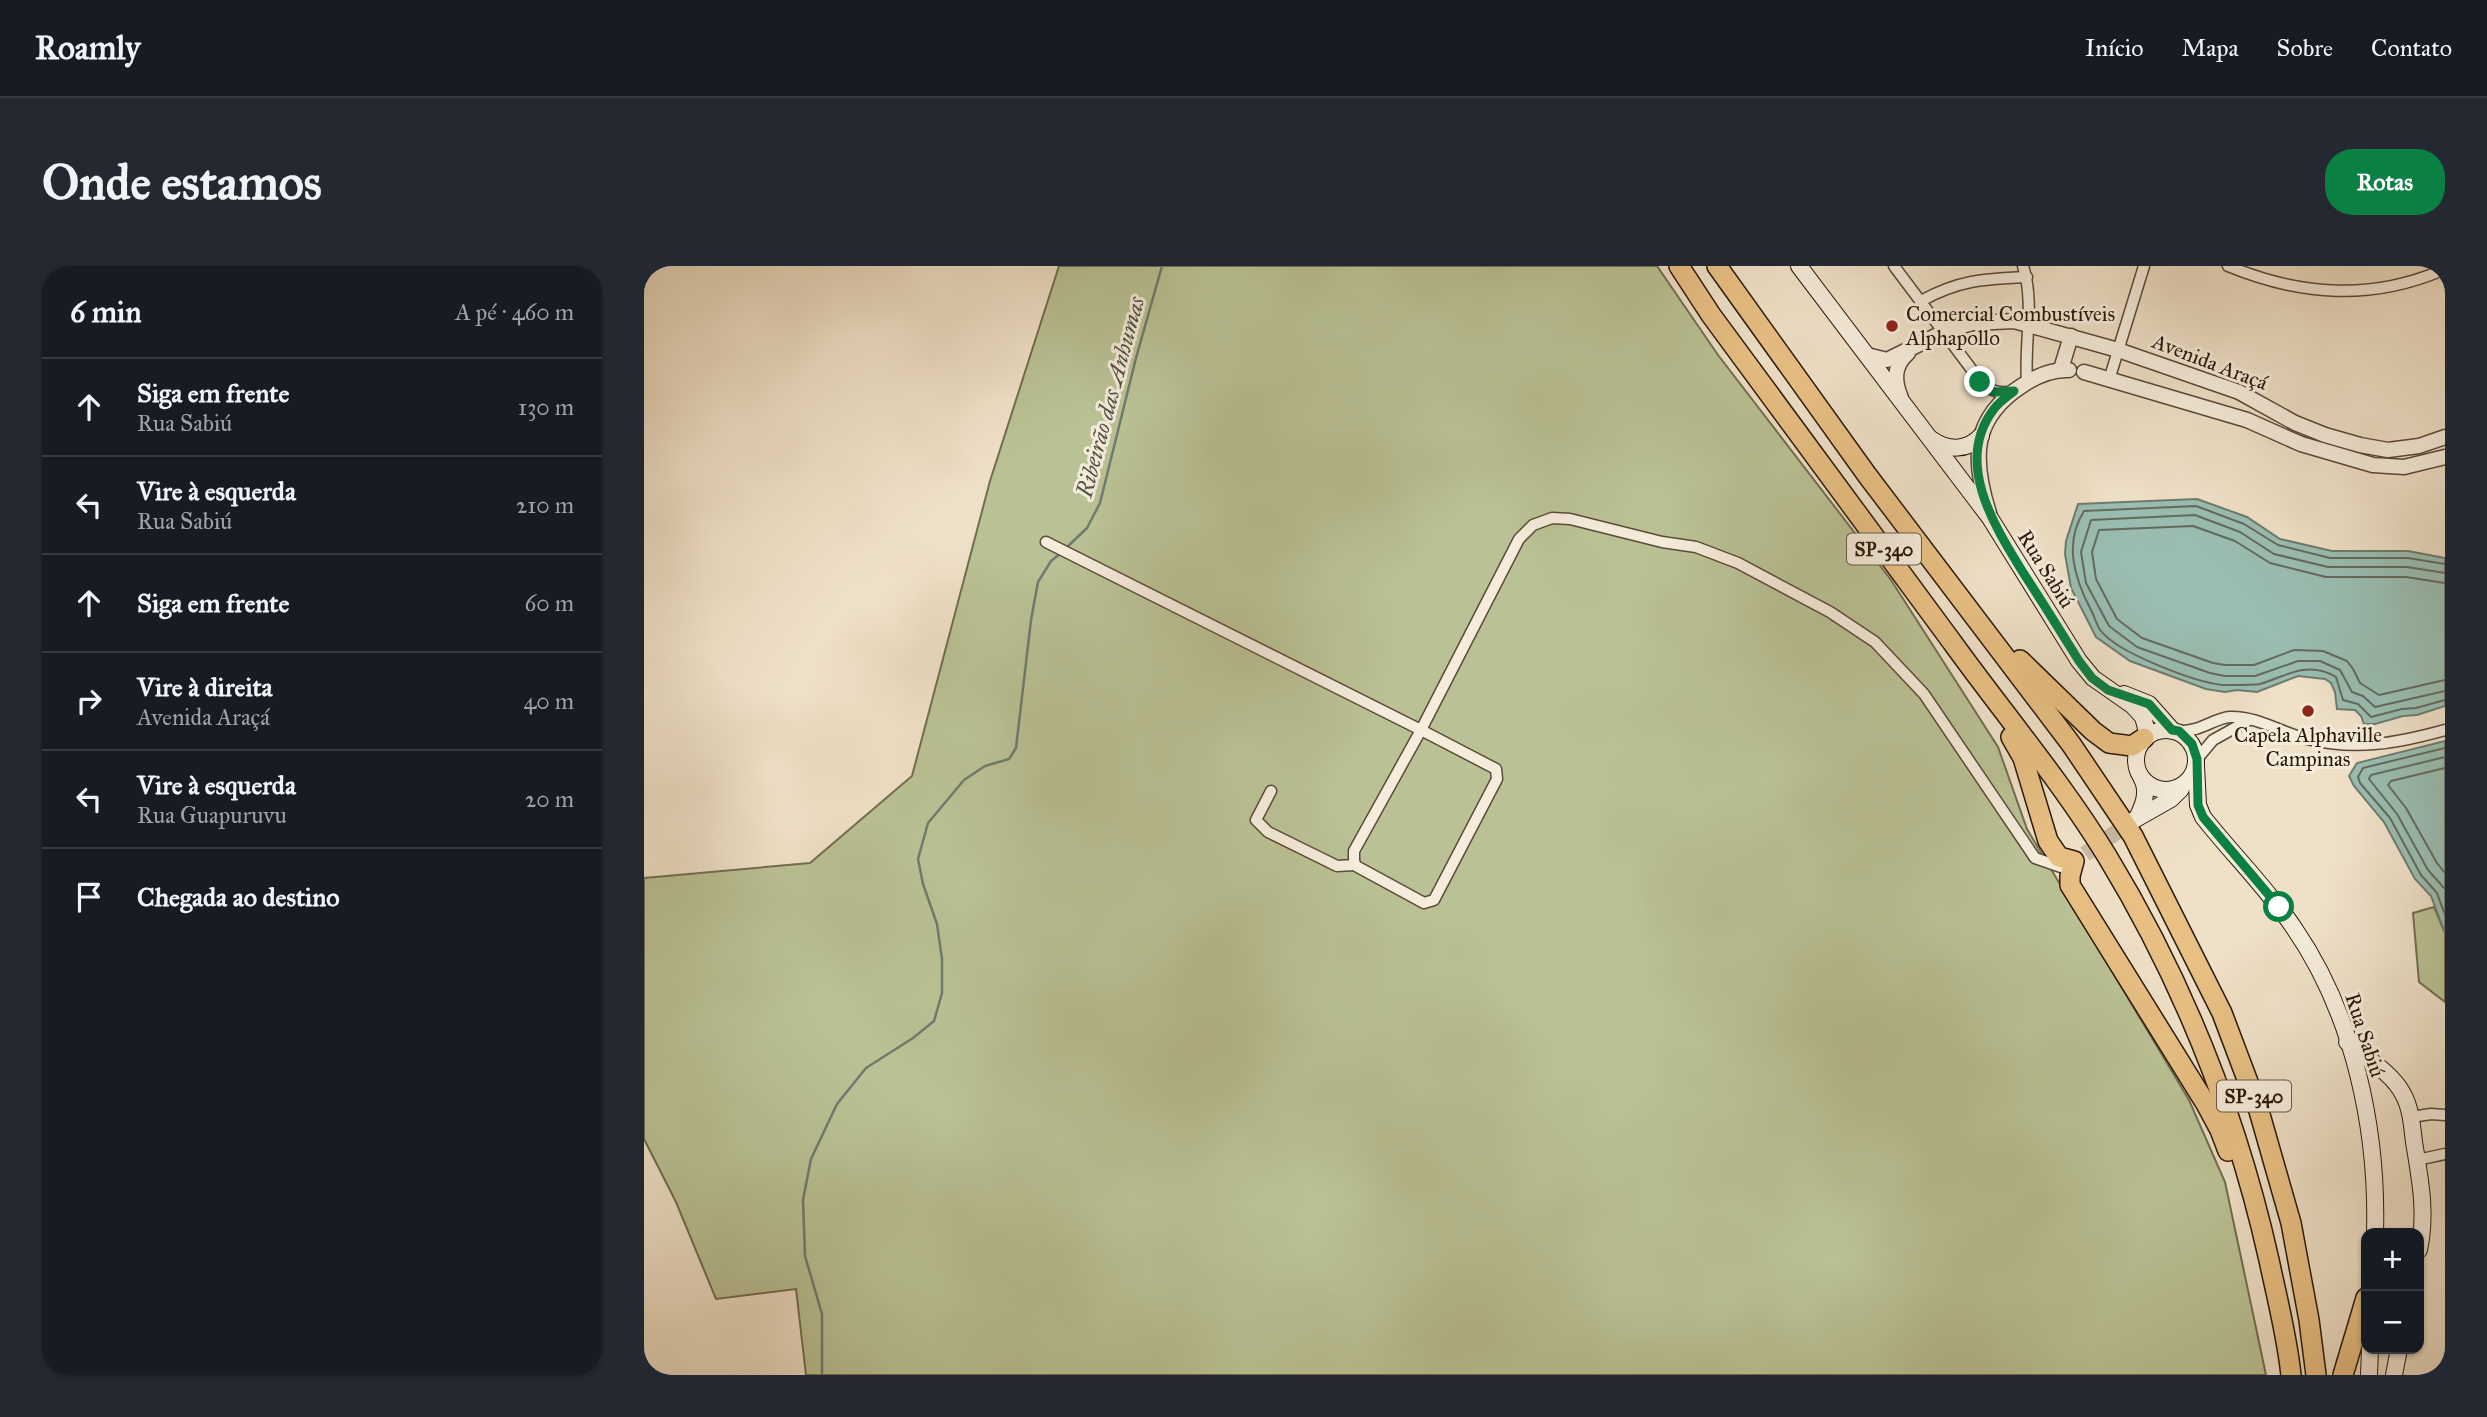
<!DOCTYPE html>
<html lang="pt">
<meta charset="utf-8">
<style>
body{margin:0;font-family:"IM FELL Great Primer",serif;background:#242831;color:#f1f3f6}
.controls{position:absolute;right:21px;bottom:21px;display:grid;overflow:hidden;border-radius:14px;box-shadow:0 2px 5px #0004}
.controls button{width:63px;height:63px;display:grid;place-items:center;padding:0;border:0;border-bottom:2px solid #363941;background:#171b24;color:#f1f3f6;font:35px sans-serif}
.stop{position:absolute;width:21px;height:21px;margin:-16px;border:5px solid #0b8043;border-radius:50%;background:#fff}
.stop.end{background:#0b8043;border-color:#fff;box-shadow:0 2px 7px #0008}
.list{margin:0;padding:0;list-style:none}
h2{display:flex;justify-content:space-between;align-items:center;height:91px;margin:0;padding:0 28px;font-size:30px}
h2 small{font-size:23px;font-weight:400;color:#9ea1a6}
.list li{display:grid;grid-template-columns:46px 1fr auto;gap:21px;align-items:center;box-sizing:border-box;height:98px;padding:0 28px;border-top:2px solid #363941}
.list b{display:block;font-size:26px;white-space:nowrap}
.list p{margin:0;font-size:23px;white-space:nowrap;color:#9ea1a6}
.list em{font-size:23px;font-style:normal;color:#9ea1a6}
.icon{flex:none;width:38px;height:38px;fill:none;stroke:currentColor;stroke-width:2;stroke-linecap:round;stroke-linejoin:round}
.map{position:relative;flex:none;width:1801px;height:1109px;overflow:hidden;border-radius:28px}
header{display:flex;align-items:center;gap:42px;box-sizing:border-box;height:98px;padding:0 35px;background:#171b24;border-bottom:2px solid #363941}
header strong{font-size:33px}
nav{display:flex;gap:38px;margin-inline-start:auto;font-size:24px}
.intro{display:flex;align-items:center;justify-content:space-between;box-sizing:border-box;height:168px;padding:0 42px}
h1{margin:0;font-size:49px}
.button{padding:18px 32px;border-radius:28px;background:#0b8043;color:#fff;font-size:24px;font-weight:700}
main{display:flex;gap:42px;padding:0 42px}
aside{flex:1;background:#171b24;border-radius:28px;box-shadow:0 2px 5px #0004}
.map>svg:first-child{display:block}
.green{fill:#bac295;stroke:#726d50;stroke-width:2}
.water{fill:#9abeb2;stroke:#6e7c6f;stroke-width:2}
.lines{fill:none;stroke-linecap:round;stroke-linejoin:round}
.shore{stroke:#626b5e;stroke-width:2}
.stream{stroke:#6e7c6f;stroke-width:2.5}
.secondary-tunnel{stroke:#c8b9a2;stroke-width:16;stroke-dasharray:16 8;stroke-linecap:butt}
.minor-casing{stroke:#5c4a3a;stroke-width:13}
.tertiary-casing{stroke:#5c4a3a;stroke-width:17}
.secondary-casing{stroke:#2b180a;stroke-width:18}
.motorway-casing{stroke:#2b180a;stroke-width:22}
.minor{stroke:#f5ecdb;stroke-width:10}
.tertiary{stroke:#f5ecdb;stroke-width:14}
.secondary{stroke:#f5ecdb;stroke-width:16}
.motorway{stroke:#e8c084;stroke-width:19}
.route{stroke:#0b8043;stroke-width:9}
.poi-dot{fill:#8f2418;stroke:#f5ecdb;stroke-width:2.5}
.labels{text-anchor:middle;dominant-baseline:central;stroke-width:6;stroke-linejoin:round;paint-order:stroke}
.shield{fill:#f5ecdb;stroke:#685849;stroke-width:2}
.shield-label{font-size:19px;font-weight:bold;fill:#2b180a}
.poi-label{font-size:21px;fill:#2b180a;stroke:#f5ecdb;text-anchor:start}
.street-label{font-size:21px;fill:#2b180a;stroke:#f5ecdb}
.water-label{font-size:23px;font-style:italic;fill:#525245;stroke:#f5ecdb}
</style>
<header>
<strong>Roamly</strong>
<nav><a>Início</a><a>Mapa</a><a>Sobre</a><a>Contato</a></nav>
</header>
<div class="intro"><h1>Onde estamos</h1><a class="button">Rotas</a></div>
<main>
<aside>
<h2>6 min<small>A pé · 460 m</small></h2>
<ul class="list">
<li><svg class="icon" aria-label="ahead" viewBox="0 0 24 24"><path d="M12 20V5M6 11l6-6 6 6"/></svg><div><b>Siga em frente</b><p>Rua Sabiú</p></div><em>130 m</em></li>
<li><svg class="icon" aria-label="left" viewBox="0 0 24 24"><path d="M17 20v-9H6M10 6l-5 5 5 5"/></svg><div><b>Vire à esquerda</b><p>Rua Sabiú</p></div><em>210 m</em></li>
<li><svg class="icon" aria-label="ahead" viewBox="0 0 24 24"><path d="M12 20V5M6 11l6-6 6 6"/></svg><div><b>Siga em frente</b></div><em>60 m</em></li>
<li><svg class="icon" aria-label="right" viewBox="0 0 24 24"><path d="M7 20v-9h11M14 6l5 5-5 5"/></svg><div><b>Vire à direita</b><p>Avenida Araçá</p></div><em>40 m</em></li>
<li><svg class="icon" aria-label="left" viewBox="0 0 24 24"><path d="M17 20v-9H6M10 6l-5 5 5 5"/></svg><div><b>Vire à esquerda</b><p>Rua Guapuruvu</p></div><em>20 m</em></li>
<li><svg class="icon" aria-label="arrive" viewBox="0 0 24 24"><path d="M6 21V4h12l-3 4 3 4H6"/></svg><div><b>Chegada ao destino</b></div></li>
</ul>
</aside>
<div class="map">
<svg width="1801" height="1109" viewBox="0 0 1801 1109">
<rect width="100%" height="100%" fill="#efe1c8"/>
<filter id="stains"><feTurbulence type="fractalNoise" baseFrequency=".00286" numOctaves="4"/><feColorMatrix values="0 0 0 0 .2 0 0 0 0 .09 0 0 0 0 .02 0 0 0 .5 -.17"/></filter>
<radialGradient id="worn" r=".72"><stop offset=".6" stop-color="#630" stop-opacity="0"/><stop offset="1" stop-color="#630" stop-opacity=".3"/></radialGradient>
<g class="green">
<polygon points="415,0 1013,0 1074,89 1247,314 1354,481 1383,563 1545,834 1581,916 1622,1109 162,1109 152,1023 72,1033 32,936 0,873 0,612 166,597 268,510 346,215"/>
<polygon points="1790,641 1801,667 1801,736 1775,716 1769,647"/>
</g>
<g class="water">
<polygon points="1553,233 1603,251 1636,273 1688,285 1764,285 1801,292 1801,440 1773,449 1759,450 1731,458 1720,458 1717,450 1711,444 1693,443 1691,426 1687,417 1681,413 1654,410 1613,426 1593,424 1581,426 1562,423 1486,395 1452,371 1427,322 1421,288 1422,275 1434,238"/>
<polygon points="1801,475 1801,667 1787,630 1771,613 1740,556 1710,520 1705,510 1713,497"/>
</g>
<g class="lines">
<g class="shore">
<path d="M1801,298l-37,-6h-78l-52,-13 -34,-21 -48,-18 -112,5c-21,33 -9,69 8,101 3,6 5,14 9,19 17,22 94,51 121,54 6,0 33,0 38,-1 26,-8 48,-24 76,-7l7,23 15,4 13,13 31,-8 14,-1 29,-8"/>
<polyline points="1801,307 1763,301 1684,301 1630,288 1596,266 1551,249 1447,254 1437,286 1442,317 1465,360 1493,381 1566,407 1581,410 1611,410 1654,395 1676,395 1696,404 1708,426 1719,430 1731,441 1801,425"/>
<polyline points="1801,317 1762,311 1682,311 1626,297 1591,275 1549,260 1455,264 1448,286 1452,313 1473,353 1498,372 1569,397 1581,399 1610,399 1650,384 1679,385 1703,395 1709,403 1716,417 1735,429 1801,414"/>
<polyline points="1801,482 1719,502 1714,511 1716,517 1746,552 1777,609 1793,627 1801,649"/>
<polyline points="1801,491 1727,509 1725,513 1753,548 1784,604 1801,623"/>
<polyline points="1801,502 1747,515 1744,519 1762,542 1793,597 1801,607"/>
</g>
<g class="stream">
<polyline points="422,282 443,262 456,237 492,92 518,0"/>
<polyline points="178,1109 178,1048 161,990 159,934 167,893 193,838 222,802 269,772 290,755 298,727 298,693 293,658 279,618 274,593 284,557 320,514 341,500 365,493 372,482 387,354 394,316 407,295 417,287"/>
</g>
<polyline class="secondary-tunnel" points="1441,588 1490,554"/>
<defs>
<g id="minor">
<path d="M1250,0l87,116c11,10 18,12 33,9"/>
<path d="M1379,0c12,38 1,77 4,116"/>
<path d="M1584,0c73,30 144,35 217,3"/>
<path d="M1277,35c38,-21 63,-22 106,-24"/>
<polyline points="1465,114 1500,0"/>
<polyline points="402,276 777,464 710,585 710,595 712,600 780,637 790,634 853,513 852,503 777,464 875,273 889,259 908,252 926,253 1018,276 1052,281 1094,297 1186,346 1231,376 1280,428 1391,592 1417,601 1424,598"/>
<path d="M1535,465c22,1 35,-13 51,-14 27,-1 52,16 77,22 49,12 91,4 138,-9"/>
<polyline points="1553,493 1569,474 1605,454"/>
<polyline points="627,525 612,554 624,566 693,600 710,599 710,595"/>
<polyline points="1767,851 1787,848 1801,849"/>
<polyline points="1773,894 1801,888"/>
</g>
<g id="tertiary">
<polyline points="1223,89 1243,94 1306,63 1329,57 1370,55 1474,84 1595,126 1651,157 1681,169 1716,179 1744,184 1775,180 1801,171"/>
<polyline points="1417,103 1427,70"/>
<polyline points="1440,106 1603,154 1657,178 1729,199 1760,201 1801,191"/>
<path d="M1257,132c-7,-17 -8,-32 7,-45"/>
<path d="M1345,247c-17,-54 -18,-95 34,-128 15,-10 29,-16 46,-15"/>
</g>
<g id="secondary">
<polyline points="1155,0 1346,252 1435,395 1449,412 1489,440 1499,451 1504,469"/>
<path d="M1287,173c17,12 36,12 50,-3"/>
<polyline points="1480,428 1505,438 1528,464"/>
<circle cx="1522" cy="494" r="30"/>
<path d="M1552,500l2,39 5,12c30,38 64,71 91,111 60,87 84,202 81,305"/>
<path d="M1493,552c6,-12 12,-26 5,-39"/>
<polyline points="1490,554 1527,533 1537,523"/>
<path d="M1703,776c19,16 45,31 56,52 8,14 9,32 11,48 6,37 13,71 5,108"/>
<polyline points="1725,1109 1726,1083"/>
<polyline points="1750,1109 1755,1083"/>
</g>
<g id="motorway">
<path d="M1035,0l32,49c81,109 161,218 241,327 52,72 109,139 155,214 76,125 130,261 162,404 8,38 18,76 22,115"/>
<polyline points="1073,0 1223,209 1427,478 1489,570 1578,747 1615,845 1647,957 1665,1054 1672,1109"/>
<polyline points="1376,394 1449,465 1465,477 1488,480 1500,472"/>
<polyline points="1367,471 1379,492 1404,575 1415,591 1430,595 1426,610 1426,619 1562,838 1576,864 1584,885"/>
<polyline points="1699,1109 1722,1032"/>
</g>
</defs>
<use href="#minor" class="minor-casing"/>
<use href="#tertiary" class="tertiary-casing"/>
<use href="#secondary" class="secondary-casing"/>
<use href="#motorway" class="motorway-casing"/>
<use href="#minor" class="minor"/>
<use href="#tertiary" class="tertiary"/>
<use href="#secondary" class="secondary"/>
<use href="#motorway" class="motorway"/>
</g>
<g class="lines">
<path class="route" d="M1336,116l14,10 20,-1c-7,6 -15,11 -20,18 -41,53 1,118 30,165 19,29 37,58 55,87l13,17 16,12 41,14 23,26 7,1 13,13 5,15 1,46 5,12 76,90"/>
</g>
<g class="poi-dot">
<circle cx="1248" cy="60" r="7"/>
<circle cx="1664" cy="445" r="7"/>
</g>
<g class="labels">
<g class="shield">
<rect x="1203" y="267.5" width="74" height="31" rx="5"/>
<rect x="1573" y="814.5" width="74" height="31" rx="5"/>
</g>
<g class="shield-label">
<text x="1240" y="283">SP-340</text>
<text x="1610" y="830">SP-340</text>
</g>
<g class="poi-label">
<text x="1262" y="48">Comercial Combustíveis<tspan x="1262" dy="24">Alphapollo</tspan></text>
<text x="1664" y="469" text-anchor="middle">Capela Alphaville<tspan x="1664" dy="24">Campinas</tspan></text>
</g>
<g class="street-label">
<text transform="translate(1566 96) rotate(21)">Avenida Araçá</text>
<text transform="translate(1402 303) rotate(58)">Rua Sabiú</text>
<text transform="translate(1721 769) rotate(72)">Rua Sabiú</text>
</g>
<g class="water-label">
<text transform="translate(466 131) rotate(-75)">Ribeirão das Anhumas</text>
</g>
</g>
<rect width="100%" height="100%" filter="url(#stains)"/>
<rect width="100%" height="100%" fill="url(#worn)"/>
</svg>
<div class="controls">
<button>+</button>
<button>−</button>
</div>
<div class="stop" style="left:1635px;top:641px"></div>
<div class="stop end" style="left:1336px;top:116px"></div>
</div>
</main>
